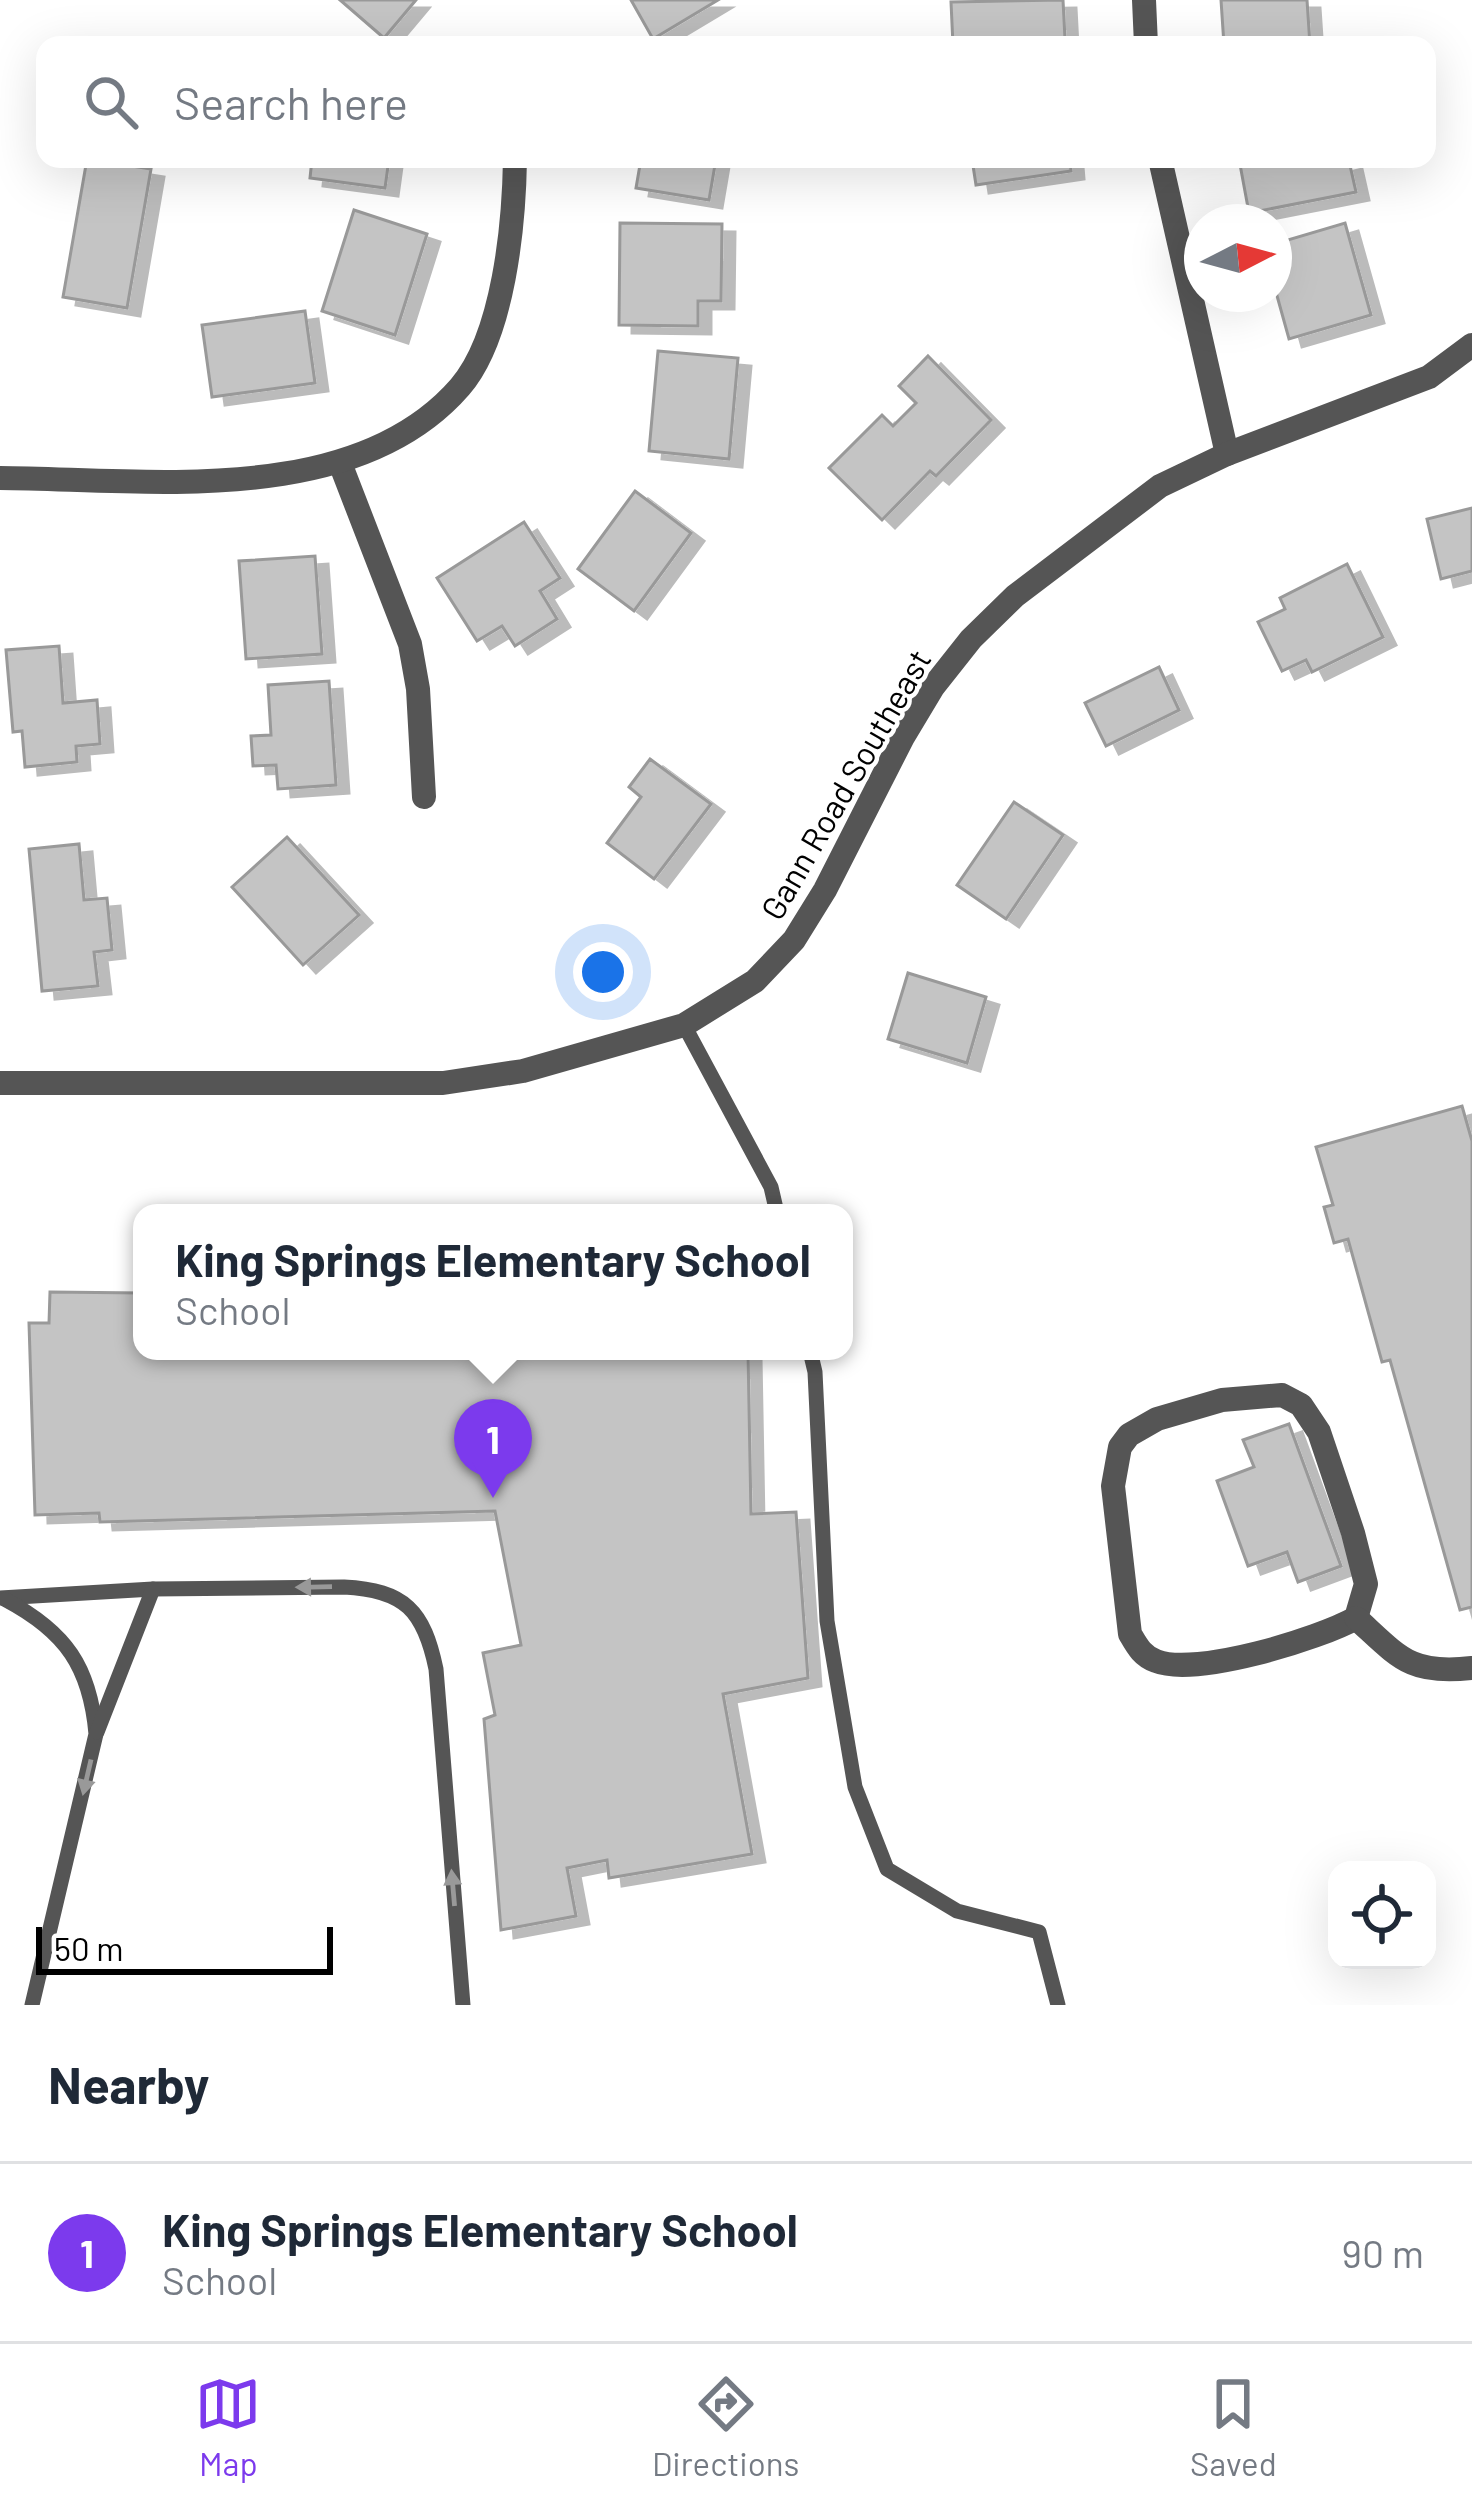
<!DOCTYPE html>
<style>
body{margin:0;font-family:Barlow,sans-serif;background:#f2f2f3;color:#1f2937}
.controls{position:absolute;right:36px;bottom:36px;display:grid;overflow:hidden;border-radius:24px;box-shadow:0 12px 48px #0002}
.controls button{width:108px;height:108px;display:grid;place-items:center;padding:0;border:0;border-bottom:3px solid #e0e1e3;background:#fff;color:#1f2937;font:60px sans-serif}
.compass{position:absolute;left:1184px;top:204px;width:108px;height:108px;border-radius:50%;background:#fff;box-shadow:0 12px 48px #0002;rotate:84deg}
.scale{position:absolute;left:36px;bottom:30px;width:297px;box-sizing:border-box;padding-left:12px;border:6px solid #000;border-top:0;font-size:33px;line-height:42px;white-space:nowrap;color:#000;-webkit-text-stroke:9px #fff;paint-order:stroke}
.you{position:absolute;left:603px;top:972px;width:42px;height:42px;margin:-30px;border:9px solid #fff;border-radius:50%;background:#1a73e8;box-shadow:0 0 0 18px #1a73e833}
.badge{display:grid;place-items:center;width:78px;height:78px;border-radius:50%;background:#7c3aed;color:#fff;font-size:39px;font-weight:700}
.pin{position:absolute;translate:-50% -99px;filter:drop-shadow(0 3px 6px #0008)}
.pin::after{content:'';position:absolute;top:63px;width:42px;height:36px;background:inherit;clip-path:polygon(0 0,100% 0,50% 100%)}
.popup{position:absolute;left:133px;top:1204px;width:720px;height:156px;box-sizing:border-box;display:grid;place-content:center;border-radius:24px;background:#fff;filter:drop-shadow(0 3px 9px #0005);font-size:39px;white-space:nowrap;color:#747a83}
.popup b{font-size:45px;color:#1f2937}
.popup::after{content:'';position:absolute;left:50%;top:100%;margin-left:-24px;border:24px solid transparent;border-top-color:#fff}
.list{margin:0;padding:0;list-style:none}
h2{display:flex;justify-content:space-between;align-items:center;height:156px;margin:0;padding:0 48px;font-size:51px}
h2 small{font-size:39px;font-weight:400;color:#747a83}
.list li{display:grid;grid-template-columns:78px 1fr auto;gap:36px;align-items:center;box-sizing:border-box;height:180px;padding:0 48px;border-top:3px solid #e0e1e3}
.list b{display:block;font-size:45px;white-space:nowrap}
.list p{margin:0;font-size:39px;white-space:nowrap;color:#747a83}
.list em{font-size:39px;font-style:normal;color:#747a83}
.icon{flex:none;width:66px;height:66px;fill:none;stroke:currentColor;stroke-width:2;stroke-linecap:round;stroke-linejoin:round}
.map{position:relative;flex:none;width:1472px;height:2005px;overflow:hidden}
.search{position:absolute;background:#fff;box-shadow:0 12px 48px #0002;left:36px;right:36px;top:36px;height:132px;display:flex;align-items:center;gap:30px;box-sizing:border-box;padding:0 42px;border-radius:24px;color:#747a83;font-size:45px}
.sheet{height:336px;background:#fff}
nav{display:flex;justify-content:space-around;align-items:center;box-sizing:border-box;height:168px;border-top:3px solid #e0e1e3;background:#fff;font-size:33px;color:#747a83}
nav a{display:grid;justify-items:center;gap:6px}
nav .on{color:#7c3aed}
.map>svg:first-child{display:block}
.building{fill:#c4c4c4;stroke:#999;stroke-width:3;filter:url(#shadow)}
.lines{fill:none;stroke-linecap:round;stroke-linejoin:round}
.lane{stroke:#555;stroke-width:15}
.street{stroke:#555;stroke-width:24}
.oneway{fill:#999}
.labels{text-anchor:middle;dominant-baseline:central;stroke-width:9;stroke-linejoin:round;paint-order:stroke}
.street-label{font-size:33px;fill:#000;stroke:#fff}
</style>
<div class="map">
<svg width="1472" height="2005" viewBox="0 0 1472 2005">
<defs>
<filter id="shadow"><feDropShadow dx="13" dy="8" stdDeviation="0" flood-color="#0004"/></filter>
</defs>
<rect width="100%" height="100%" fill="#fff"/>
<g class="building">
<polygon points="340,0 416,0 384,38"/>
<polygon points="631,0 718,0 653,39"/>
<polygon points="1063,0 1065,39 1055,39 1055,45 953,45 951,2"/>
<polygon points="1221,0 1307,0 1310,45 1224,45"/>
<polygon points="87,159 151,169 127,308 63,297"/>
<polygon points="312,159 389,159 385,188 310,178"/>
<polygon points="641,159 716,159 709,200 636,188"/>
<polygon points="972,159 1070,159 1071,171 976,185"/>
<polygon points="1239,159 1332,159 1333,165 1349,161 1356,192 1249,213"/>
<polygon points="354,210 427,234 395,335 322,311"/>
<polygon points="620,223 722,224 721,301 698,301 698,326 619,325"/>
<polygon points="1345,223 1371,315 1289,339 1274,285 1274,244"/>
<polygon points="305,311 315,383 212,397 202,325"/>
<polygon points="658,351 738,358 729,459 649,451"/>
<polygon points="928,356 991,420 936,476 930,471 882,520 829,468 882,415 893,426 916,403 899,386"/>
<polygon points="635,491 691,533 634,611 578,569"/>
<polygon points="1472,508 1472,571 1441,579 1427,519"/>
<polygon points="524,522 560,578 540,591 557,619 515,646 502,626 477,641 437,578"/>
<polygon points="315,556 322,654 246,659 239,561"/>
<polygon points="1347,564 1383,637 1312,672 1306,660 1282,671 1258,622 1285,609 1280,598"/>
<polygon points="59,646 63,703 97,700 100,744 76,746 77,762 25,767 22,731 13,732 6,650"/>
<polygon points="1159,667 1179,710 1106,746 1085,703"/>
<polygon points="329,681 336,785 278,789 276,765 253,766 251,736 271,735 268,685"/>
<polygon points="650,759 711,804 654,879 607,843 641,797 629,787"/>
<polygon points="1014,802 1063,835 1006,919 957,885"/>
<polygon points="287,837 359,915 303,965 232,887"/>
<polygon points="79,844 84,900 107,898 112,950 94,952 98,986 42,991 29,849"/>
<polygon points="908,973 986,997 967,1063 888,1039"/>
<polygon points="1462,1106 1472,1141 1472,1607 1460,1610 1390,1360 1382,1362 1348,1239 1334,1243 1324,1207 1333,1205 1316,1147"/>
<polygon points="50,1292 142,1293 142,1351 748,1351 751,1514 796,1512 808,1678 723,1694 752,1854 609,1878 607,1860 567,1868 576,1916 501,1930 484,1719 495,1715 483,1653 521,1645 495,1511 100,1522 99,1513 35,1515 29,1323 49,1323"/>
<polygon points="1289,1424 1341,1566 1298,1582 1287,1552 1248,1566 1217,1481 1254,1467 1243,1440"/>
</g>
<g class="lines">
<g class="lane">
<polyline points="684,1025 771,1187 777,1213"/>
<polyline points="810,1351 815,1372 827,1621 855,1787 887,1869 957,1911 1039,1932 1058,2005"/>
<path d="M0,1598l153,-9 191,-2c61,3 80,24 92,82l27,336"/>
<path d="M6,1600c60,32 84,67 90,134l-64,271"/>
<polyline points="97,1732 153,1589"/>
</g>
<g class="street">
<polyline points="1144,0 1146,45"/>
<polyline points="1160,159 1227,454"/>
<polyline points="340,463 410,644 418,689 424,797"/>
<path d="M0,478c145,1 354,31 460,-91 44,-51 54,-163 55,-228"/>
<polyline points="0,1083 443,1083 523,1071 684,1025 755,981 794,940 825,890 903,737 933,687 971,639 1015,596 1160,486 1227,454 1429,377 1472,345"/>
<path d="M1282,1395l19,10 18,27 34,101 13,51 -10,34c-37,21 -161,59 -200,43 -14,-5 -19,-15 -26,-27l-17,-148 7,-39 9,-12 28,-16 65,-19z"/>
<path d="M1356,1618c44,40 54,57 116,50"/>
</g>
</g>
<defs><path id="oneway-solid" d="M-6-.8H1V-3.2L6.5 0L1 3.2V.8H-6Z" transform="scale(3)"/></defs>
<g class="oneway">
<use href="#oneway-solid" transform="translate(314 1587) rotate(179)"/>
<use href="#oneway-solid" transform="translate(87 1777) rotate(103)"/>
<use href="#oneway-solid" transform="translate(453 1888) rotate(-95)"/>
</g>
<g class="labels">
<g class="street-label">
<text transform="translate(845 784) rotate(-60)">Gann Road Southeast</text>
</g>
</g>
</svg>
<div class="controls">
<button><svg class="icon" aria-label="locate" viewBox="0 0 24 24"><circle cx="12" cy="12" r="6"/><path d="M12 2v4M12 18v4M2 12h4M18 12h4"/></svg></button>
</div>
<svg class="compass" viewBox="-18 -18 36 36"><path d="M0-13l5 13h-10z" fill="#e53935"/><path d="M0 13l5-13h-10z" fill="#747a83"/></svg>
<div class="scale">50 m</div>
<div class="you"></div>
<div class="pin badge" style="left:493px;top:1498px">1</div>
<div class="popup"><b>King Springs Elementary School</b>School</div>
<div class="search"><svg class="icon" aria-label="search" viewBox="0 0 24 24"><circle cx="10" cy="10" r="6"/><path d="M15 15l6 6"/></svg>Search here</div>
</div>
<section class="sheet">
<h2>Nearby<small></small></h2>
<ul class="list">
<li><span class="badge">1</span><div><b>King Springs Elementary School</b><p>School</p></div><em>90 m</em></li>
</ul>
</section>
<nav>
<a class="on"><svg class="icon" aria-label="map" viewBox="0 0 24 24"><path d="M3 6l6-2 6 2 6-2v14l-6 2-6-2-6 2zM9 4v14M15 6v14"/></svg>Map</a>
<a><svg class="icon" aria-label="directions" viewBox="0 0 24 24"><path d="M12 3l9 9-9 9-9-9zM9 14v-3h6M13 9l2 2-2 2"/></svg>Directions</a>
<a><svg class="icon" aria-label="saved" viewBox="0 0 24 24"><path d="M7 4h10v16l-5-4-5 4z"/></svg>Saved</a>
</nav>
